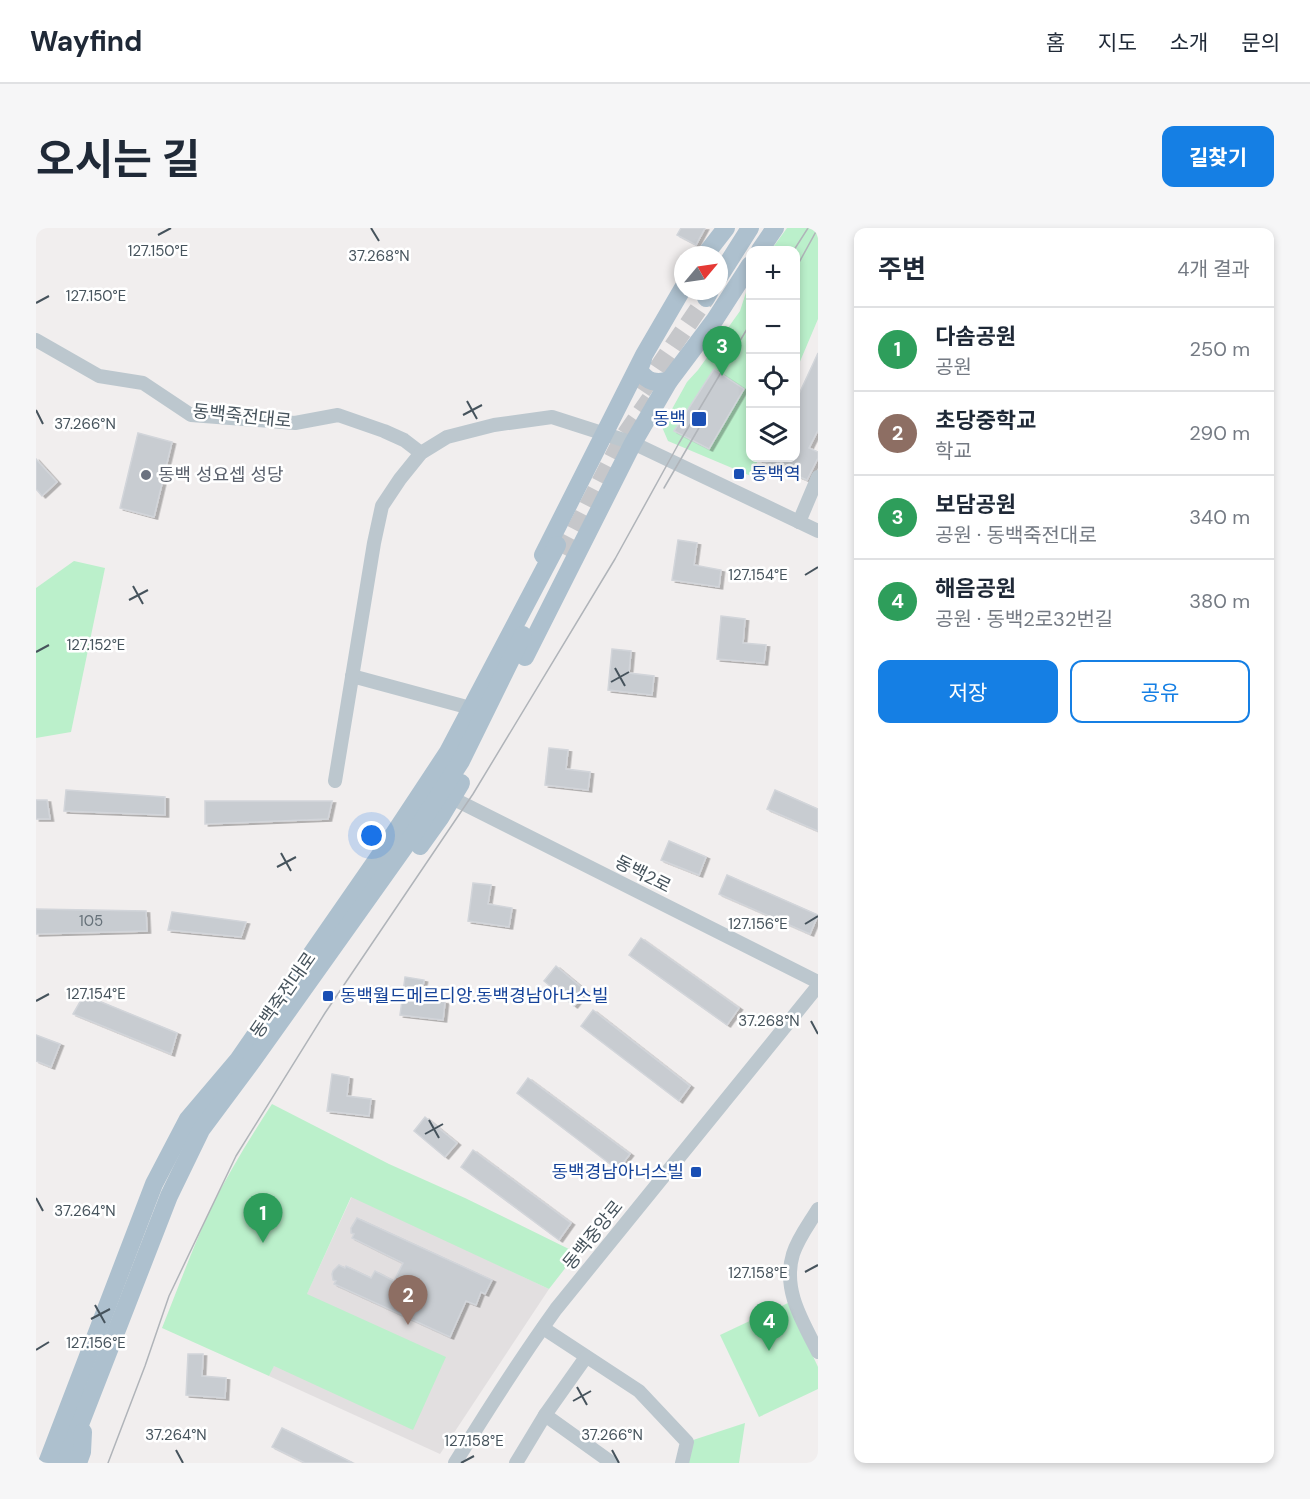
<!DOCTYPE html>
<html lang="ko">
<meta charset="utf-8">
<style>
body{margin:0;font-family:"DM Sans","Noto Sans KR",sans-serif;background:#f6f6f7;color:#1f2937}
.controls{position:absolute;right:18px;top:18px;display:grid;overflow:hidden;border-radius:12px;box-shadow:0 3px 9px #0003}
.controls button{width:54px;height:54px;display:grid;place-items:center;padding:0;border:0;border-bottom:2px solid #e0e1e3;background:#fff;color:#1f2937;font:30px sans-serif}
.compass{position:absolute;left:638px;top:18px;width:54px;height:54px;border-radius:50%;background:#fff;box-shadow:0 3px 9px #0003;rotate:61deg}
.you{position:absolute;left:336px;top:608px;width:21px;height:21px;margin:-15px;border:4px solid #fff;border-radius:50%;background:#1a73e8;box-shadow:0 0 0 9px #1a73e833}
.badge{display:grid;place-items:center;width:39px;height:39px;border-radius:50%;background:#157fe4;color:#fff;font-size:20px;font-weight:700}
.pin{position:absolute;translate:-50% -50px;filter:drop-shadow(0 2px 3px #0008)}
.pin::after{content:'';position:absolute;top:32px;width:21px;height:18px;background:inherit;clip-path:polygon(0 0,100% 0,50% 100%)}
.list{margin:0;padding:0;list-style:none}
h2{display:flex;justify-content:space-between;align-items:center;height:78px;margin:0;padding:0 24px;font-size:26px}
h2 small{font-size:20px;font-weight:400;color:#747a83}
.list li{display:grid;grid-template-columns:39px 1fr auto;gap:18px;align-items:center;box-sizing:border-box;height:84px;padding:0 24px;border-top:2px solid #e0e1e3}
.list b{display:block;font-size:22px;white-space:nowrap}
.list p{margin:0;font-size:20px;white-space:nowrap;color:#747a83}
.list em{font-size:20px;font-style:normal;color:#747a83}
.actions{display:flex;gap:12px;padding:18px 24px}
.actions a{flex:1;padding:14px 0;border:2px solid #157fe4;border-radius:12px;text-align:center;font-size:21px;color:#157fe4}
.actions .main{background:#157fe4;color:#fff}
.icon{flex:none;width:33px;height:33px;fill:none;stroke:currentColor;stroke-width:2;stroke-linecap:round;stroke-linejoin:round}
.map{position:relative;flex:none;width:782px;height:1235px;overflow:hidden;border-radius:12px}
header{display:flex;align-items:center;gap:36px;box-sizing:border-box;height:84px;padding:0 30px;background:#fff;border-bottom:2px solid #e0e1e3}
header strong{font-size:28px}
nav{display:flex;gap:33px;margin-inline-start:auto;font-size:21px}
.intro{display:flex;align-items:center;justify-content:space-between;box-sizing:border-box;height:144px;padding:0 36px}
h1{margin:0;font-size:42px}
.button{padding:15px 27px;border-radius:12px;background:#157fe4;color:#fff;font-size:21px;font-weight:700}
main{display:flex;gap:36px;padding:0 36px}
aside{flex:1;background:#fff;border-radius:12px;box-shadow:0 3px 9px #0003}
.map>svg:first-child{display:block}
.education{fill:#e2dfe0}
.green{fill:#bbf0cb}
.building{fill:#c8ccd1;stroke:#d2d5da;stroke-width:1.5;filter:url(#shadow)}
.lines{fill:none;stroke-linecap:round;stroke-linejoin:round}
.major-tunnel{stroke:#c6c7ca;stroke-width:18;stroke-dasharray:18 9;stroke-linecap:butt}
.minor{stroke:#bcc7ce;stroke-width:14}
.major{stroke:#adc0ce;stroke-width:18}
.tram{stroke:#b0b4b9;stroke-width:1.5}
.ticks{fill:none;stroke:#46535c;stroke-width:2}
.transit-dot{fill:#1a4fb4;stroke:#fff;stroke-width:2}
.worship-dot{fill:#6b7280;stroke:#fff;stroke-width:2}
.labels{text-anchor:middle;dominant-baseline:central;stroke-width:5;stroke-linejoin:round;paint-order:stroke}
.number-label{font-size:15px;fill:#667179}
.street-label{font-size:18px;fill:#46535c;stroke:#fff}
.transit-label{font-size:18px;fill:#164399;stroke:#fff;text-anchor:end}
.worship-label{font-size:18px;fill:#5b616d;stroke:#fff;text-anchor:start}
.ticks-label{font-size:15px;text-anchor:middle;fill:#46535c;stroke:#fff;stroke-width:5;stroke-linejoin:round;paint-order:stroke}
</style>
<header>
<strong>Wayfind</strong>
<nav><a>홈</a><a>지도</a><a>소개</a><a>문의</a></nav>
</header>
<div class="intro"><h1>오시는 길</h1><a class="button">길찾기</a></div>
<main>
<div class="map">
<svg width="782" height="1235" viewBox="0 0 782 1235">
<defs>
<filter id="shadow"><feDropShadow dx="3.5" dy="2" stdDeviation="0" flood-color="#0004"/></filter>
</defs>
<rect width="100%" height="100%" fill="#f1eeee"/>
<polygon class="education" points="316,968 513,1061 404,1226 233,1148"/>
<g class="green">
<polygon points="751,0 782,0 782,91 760,143 760,22 735,22"/>
<polygon points="714,52 714,230 723,230 715,248 632,213 626,199 651,154 662,142 704,83"/>
<polygon points="38,333 69,340 35,504 0,510 0,360"/>
<path d="M236,876l117,60 76,34 112,55 -28,36 -198,-92 -44,97 139,63 -33,73 -139,-64 -5,10 -107,-48c16,-40 31,-81 49,-120 18,-36 39,-70 61,-104z"/>
<polygon points="752,1075 782,1139 782,1161 723,1189 684,1107"/>
<polygon points="709,1195 703,1235 646,1235 651,1214"/>
</g>
<g class="building">
<polygon points="645,0 669,0 660,17 641,7"/>
<polygon points="782,125 782,202 773,220 782,224 782,230 771,252 719,230 759,230 759,170 762,165 763,166"/>
<polygon points="678,141 708,161 673,221 638,203"/>
<polygon points="102,205 136,214 118,289 84,280"/>
<polygon points="0,231 21,254 6,268 0,261"/>
<polygon points="642,312 661,315 658,337 685,342 683,359 636,352"/>
<polygon points="685,388 709,391 707,415 730,417 728,435 681,431"/>
<polygon points="576,421 595,423 593,445 618,448 616,467 572,462"/>
<polygon points="513,520 532,522 530,541 554,544 552,562 509,557"/>
<polygon points="30,562 129,569 129,587 28,583"/>
<polygon points="739,562 782,581 782,603 731,581"/>
<polygon points="0,572 11,572 14,591 0,591"/>
<polygon points="169,573 296,573 292,591 169,596"/>
<polygon points="633,613 670,629 663,647 625,632"/>
<polygon points="691,647 782,687 774,706 683,666"/>
<polygon points="437,655 455,657 452,676 476,680 473,699 432,693"/>
<polygon points="0,681 110,683 111,703 0,706"/>
<polygon points="136,684 210,694 205,709 132,702"/>
<polygon points="605,710 703,780 691,797 593,727"/>
<polygon points="520,738 550,763 538,778 508,753"/>
<polygon points="369,749 388,752 385,770 409,774 407,792 364,787"/>
<polygon points="48,767 141,805 135,826 37,786"/>
<polygon points="557,782 654,858 643,873 545,798"/>
<polygon points="0,807 24,816 15,839 0,833"/>
<polygon points="296,846 313,849 311,868 335,871 333,888 291,883"/>
<polygon points="492,850 594,926 582,942 481,865"/>
<polygon points="389,889 421,915 409,929 378,903"/>
<polygon points="437,922 535,995 523,1012 425,939"/>
<polygon points="321,990 456,1052 449,1066 445,1064 440,1077 430,1073 414,1109 298,1056 300,1053 297,1052 296,1046 297,1043 303,1037 309,1040 310,1038 335,1050 339,1043 358,1053 367,1035 316,1010 318,1006 315,1005 315,1000"/>
<polygon points="152,1126 167,1126 166,1148 190,1150 189,1170 150,1167"/>
<polygon points="246,1200 317,1235 269,1235 236,1219"/>
</g>
<g class="lines">
<g class="major-tunnel">
<polyline points="606,163 670,70"/>
<polyline points="527,326 587,210 614,171"/>
</g>
<g class="minor">
<polyline points="0,112 63,148 107,155 155,187 259,195 302,187 348,203 368,212 385,225"/>
<polyline points="763,294 782,249"/>
<polyline points="316,448 427,478"/>
<polyline points="299,553 338,315 346,278 364,251 385,225 411,209 458,197 516,189 597,215 782,303"/>
<polyline points="416,570 782,754"/>
<path d="M782,981c-9,15 -20,29 -25,45 -11,36 10,68 25,98"/>
<polyline points="507,1100 603,1163 651,1214 646,1235"/>
<polyline points="509,1187 576,1235"/>
<path d="M419,1235c32,-52 65,-104 101,-154l262,-323"/>
<polyline points="480,1235 509,1187 550,1129"/>
</g>
<g class="major">
<polyline points="724,22 739,0"/>
<polyline points="669,27 690,0"/>
<polyline points="683,49 714,0"/>
<polyline points="670,70 674,63"/>
<path d="M607,131l-4,11c9,13 16,13 30,11"/>
<polyline points="507,327 608,127 647,60"/>
<polyline points="489,429 597,215 633,153 678,93 714,37"/>
<polyline points="384,618 404,590 425,555"/>
<polyline points="11,1235 118,956 152,891 202,832 344,627 412,524 521,317"/>
<polyline points="29,1235 133,968 165,902 217,832 377,607 425,533 487,407"/>
<polyline points="42,1235 46,1224 47,1204"/>
</g>
<g class="tram">
<polyline points="758,22 772,0"/>
<polyline points="760,40 782,0"/>
<polyline points="628,260 664,198"/>
<polyline points="72,1235 109,1138 133,1068 200,928 289,785 437,566 579,331 643,215 714,96"/>
</g>
</g>
<path class="ticks" d="M335,0l8,13M122,7l13,-7M0,75l13,-7M431,173l10,18M0,182l7,14M427,187l19,-10M769,347l13,-8M97,358l10,18M93,372l19,-10M0,424l13,-7M579,440l10,18M575,454l18,-10M245,625l10,18M241,639l19,-10M769,696l13,-8M0,773l13,-7M775,793l7,13M393,892l10,18M389,906l18,-10M0,970l7,13M769,1044l13,-7M59,1077l10,18M55,1091l19,-10M0,1122l13,-8M541,1159l10,18M537,1173l18,-10M140,1222l7,13M576,1222l7,13M425,1235l13,-7"/>
<g class="transit-dot">
<rect x="655" y="183" width="16" height="16" rx="3"/>
<rect x="697" y="240" width="12" height="12" rx="3"/>
<rect x="286" y="762" width="12" height="12" rx="3"/>
<rect x="654" y="938" width="12" height="12" rx="3"/>
</g>
<circle class="worship-dot" cx="110" cy="247" r="6"/>
<g class="labels">
<g class="number-label">
<text x="55" y="693">105</text>
</g>
<g class="street-label">
<text transform="translate(206 188) rotate(6)">동백죽전대로</text>
<text transform="translate(607 646) rotate(27)">동백2로</text>
<text transform="translate(247 767) rotate(-55)">동백죽전대로</text>
<text transform="translate(557 1007) rotate(-51)">동백중앙로</text>
</g>
<g class="transit-label">
<text x="650" y="191">동백</text>
<text x="715" y="246" text-anchor="start">동백역</text>
<text x="304" y="768" text-anchor="start">동백월드메르디앙.동백경남아너스빌</text>
<text x="648" y="944">동백경남아너스빌</text>
</g>
<g class="worship-label">
<text x="122" y="247">동백 성요셉 성당</text>
</g>
</g>
<g class="ticks-label">
<text x="122" y="28">127.150°E</text>
<text x="343" y="33">37.268°N</text>
<text x="60" y="73">127.150°E</text>
<text x="49" y="201">37.266°N</text>
<text x="722" y="352">127.154°E</text>
<text x="60" y="422">127.152°E</text>
<text x="722" y="701">127.156°E</text>
<text x="60" y="771">127.154°E</text>
<text x="733" y="798">37.268°N</text>
<text x="49" y="988">37.264°N</text>
<text x="722" y="1050">127.158°E</text>
<text x="60" y="1120">127.156°E</text>
<text x="140" y="1212">37.264°N</text>
<text x="576" y="1212">37.266°N</text>
<text x="438" y="1218">127.158°E</text>
</g>
</svg>
<div class="controls">
<button>+</button>
<button>−</button>
<button><svg class="icon" aria-label="locate" viewBox="0 0 24 24"><circle cx="12" cy="12" r="6"/><path d="M12 2v4M12 18v4M2 12h4M18 12h4"/></svg></button>
<button><svg class="icon" aria-label="layers" viewBox="0 0 24 24"><path d="M12 4l9 5-9 5-9-5zM3 14l9 5 9-5"/></svg></button>
</div>
<svg class="compass" viewBox="-18 -18 36 36"><path d="M0-13l5 13h-10z" fill="#e53935"/><path d="M0 13l5-13h-10z" fill="#747a83"/></svg>
<div class="you"></div>
<div class="pin badge" style="left:227px;top:1015px;background:#2e9e5b">1</div>
<div class="pin badge" style="left:372px;top:1097px;background:#8d6e63">2</div>
<div class="pin badge" style="left:686px;top:148px;background:#2e9e5b">3</div>
<div class="pin badge" style="left:733px;top:1123px;background:#2e9e5b">4</div>
</div>
<aside>
<h2>주변<small>4개 결과</small></h2>
<ul class="list">
<li><span class="badge" style="background:#2e9e5b">1</span><div><b>다솜공원</b><p>공원</p></div><em>250 m</em></li>
<li><span class="badge" style="background:#8d6e63">2</span><div><b>초당중학교</b><p>학교</p></div><em>290 m</em></li>
<li><span class="badge" style="background:#2e9e5b">3</span><div><b>보담공원</b><p>공원 · 동백죽전대로</p></div><em>340 m</em></li>
<li><span class="badge" style="background:#2e9e5b">4</span><div><b>해음공원</b><p>공원 · 동백2로32번길</p></div><em>380 m</em></li>
</ul>
<div class="actions"><a class="main">저장</a><a>공유</a></div>
</aside>
</main>
